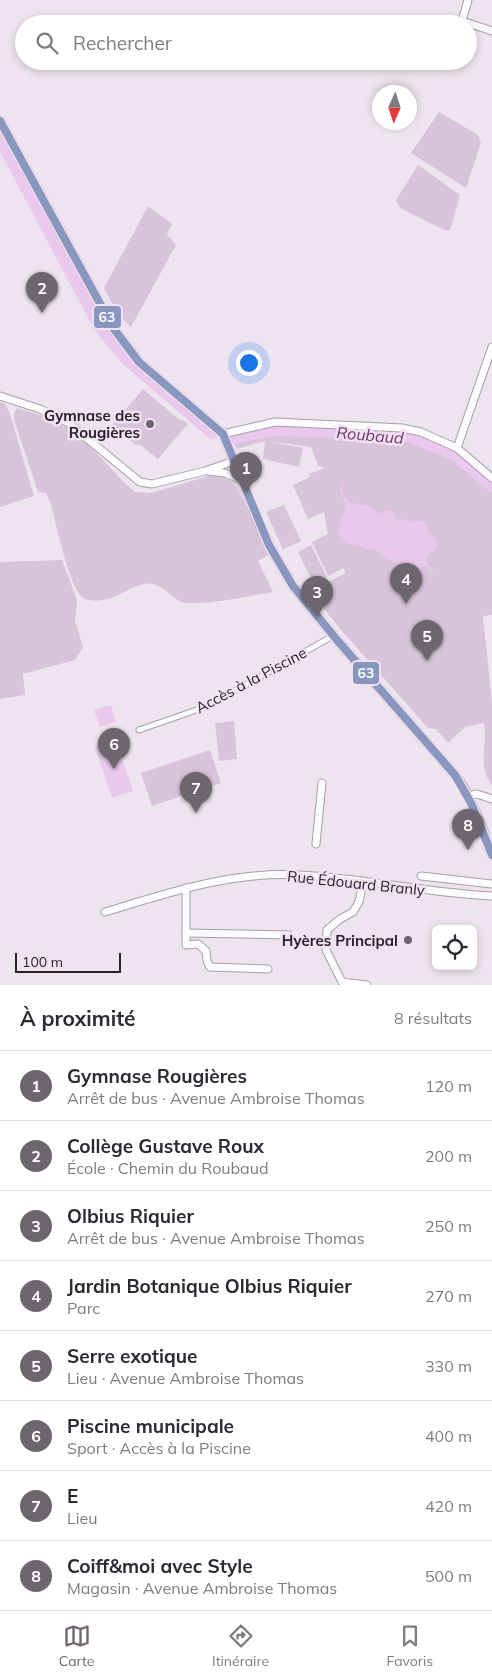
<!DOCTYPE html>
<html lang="fr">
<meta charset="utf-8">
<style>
body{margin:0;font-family:Mulish,sans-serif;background:#f2f2f3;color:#2b2b33}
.controls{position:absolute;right:15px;bottom:15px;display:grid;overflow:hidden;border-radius:8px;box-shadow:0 2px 8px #0003}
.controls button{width:45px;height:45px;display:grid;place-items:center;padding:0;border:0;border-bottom:1px solid #e1e1e2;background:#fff;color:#2b2b33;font:25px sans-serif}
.compass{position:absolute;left:372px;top:85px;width:45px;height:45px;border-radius:50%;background:#fff;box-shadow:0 2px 8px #0003;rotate:183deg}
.scale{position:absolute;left:15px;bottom:12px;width:106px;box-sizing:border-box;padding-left:5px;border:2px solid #292229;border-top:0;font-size:14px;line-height:18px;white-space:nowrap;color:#292229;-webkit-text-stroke:4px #f2e0f3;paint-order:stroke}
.you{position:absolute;left:248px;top:362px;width:18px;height:18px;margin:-12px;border:4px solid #fff;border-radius:50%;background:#1a73e8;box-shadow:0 0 0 8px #1a73e833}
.badge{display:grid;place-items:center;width:32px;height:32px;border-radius:50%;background:#6e666e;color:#fff;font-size:16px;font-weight:700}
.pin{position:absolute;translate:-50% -41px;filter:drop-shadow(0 1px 2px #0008)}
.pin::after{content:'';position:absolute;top:26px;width:18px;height:15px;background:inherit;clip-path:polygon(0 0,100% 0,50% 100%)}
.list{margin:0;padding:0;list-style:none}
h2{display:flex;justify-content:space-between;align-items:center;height:65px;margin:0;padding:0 20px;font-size:21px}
h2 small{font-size:16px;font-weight:400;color:#7c7c81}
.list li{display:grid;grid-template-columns:32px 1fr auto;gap:15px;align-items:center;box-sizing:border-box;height:70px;padding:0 20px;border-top:1px solid #e1e1e2}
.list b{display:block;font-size:19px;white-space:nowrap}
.list p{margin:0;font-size:16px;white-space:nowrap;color:#7c7c81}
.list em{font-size:16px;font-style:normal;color:#7c7c81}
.icon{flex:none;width:28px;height:28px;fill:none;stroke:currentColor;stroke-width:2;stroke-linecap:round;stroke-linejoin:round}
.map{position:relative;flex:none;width:492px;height:985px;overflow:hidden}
.search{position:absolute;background:#fff;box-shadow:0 2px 8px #0003;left:15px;right:15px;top:15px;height:55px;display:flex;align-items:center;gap:12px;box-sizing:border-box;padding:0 18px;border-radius:28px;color:#7c7c81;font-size:19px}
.sheet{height:625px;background:#fff}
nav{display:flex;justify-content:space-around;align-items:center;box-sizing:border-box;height:70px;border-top:1px solid #e1e1e2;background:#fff;font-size:14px;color:#7c7c81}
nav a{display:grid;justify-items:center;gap:2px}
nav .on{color:#6e666e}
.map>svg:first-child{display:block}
.green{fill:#d8c4da}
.water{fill:#eac7ed}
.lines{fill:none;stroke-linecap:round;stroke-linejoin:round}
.stream{stroke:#eac7ed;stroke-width:2}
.river{stroke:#eac7ed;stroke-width:12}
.pedestrian-casing{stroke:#a69fa7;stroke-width:7}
.minor-casing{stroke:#a69fa7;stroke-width:9}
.tertiary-casing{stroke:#a69fa7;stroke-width:11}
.pedestrian{stroke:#fcfbfd;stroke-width:5}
.minor{stroke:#fcfbfd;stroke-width:7}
.tertiary{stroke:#fcfbfd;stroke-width:9}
.bus-1-casing{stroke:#f2e0f3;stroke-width:11}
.bus-1{stroke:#8996bd;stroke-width:8}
.poi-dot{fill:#6e666e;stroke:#f2e0f3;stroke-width:2}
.labels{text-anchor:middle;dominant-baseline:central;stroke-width:5;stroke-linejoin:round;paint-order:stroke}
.poi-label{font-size:15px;font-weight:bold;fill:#292229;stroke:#f2e0f3;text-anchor:end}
.street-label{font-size:15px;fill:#292229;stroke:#f2e0f3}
.water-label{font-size:16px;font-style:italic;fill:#6e3773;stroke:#f2e0f3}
.line-badge{stroke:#f2e0f3;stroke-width:2}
.badge-label{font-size:14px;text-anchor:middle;font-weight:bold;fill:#fff}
</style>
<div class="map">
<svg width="492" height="985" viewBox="0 0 492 985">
<rect width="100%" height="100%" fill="#eee4ef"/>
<g class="green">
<polygon points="439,112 478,135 481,143 466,188 411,153"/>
<polygon points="418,165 460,195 450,231 444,230 400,208 396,200"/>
<polygon points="148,206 172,224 167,234 176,245 131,327 118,315 104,288"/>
<polygon points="143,389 181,421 182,419 188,424 158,459 139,444 137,446 112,425"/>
<polygon points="0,402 5,404 10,414 34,496 0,507"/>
<path d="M17,408c12,4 26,7 37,12 33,16 54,49 81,72l16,1 61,-18c10,1 18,4 25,12l33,67 -12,7 15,31c-19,3 -75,15 -91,10 -11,-4 -17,-16 -29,-18 -13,-3 -28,9 -39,13 -9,4 -26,6 -33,-1 -13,-13 -25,-74 -31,-94l-4,-9 -8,-1 -24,-72v-7z"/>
<path d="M279,434l125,6 48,19 12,9 28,24v123l-9,1 9,87v83c-2,-5 -6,-9 -7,-14 -4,-16 2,-33 -1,-49l-19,4 -17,16 -12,-14 -8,-1 -86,-97 -32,-39 35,-19 -1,-5 -16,8 -16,-34 16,-8 -4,-22 -16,7 -15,-34 17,-8 -1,-3 16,-6 -7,-2 -7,-19 -45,-6 37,7 -4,19 -36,-8 2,-18 -28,8 -3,-6z"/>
<polygon points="284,505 301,541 283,549 266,512"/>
<polygon points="311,545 327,577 313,583 298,552"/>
<polygon points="62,560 77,600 75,621 83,647 75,660 23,674 25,695 0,699 0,562"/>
<polygon points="234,721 237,759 219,761 215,723"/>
<polygon points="210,750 221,783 152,806 141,773"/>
</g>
<g class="water">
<path d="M346,502c15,4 21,1 34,12l6,-4h5l5,9 28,3c2,2 2,5 3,7 5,8 10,8 10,19l-8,6 -3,7 2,4 -2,2 -2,-1 -6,5 -13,-2 -30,-19 -8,-1 -20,-6 -9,-11c2,-10 7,-19 8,-30z"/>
<polygon points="111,705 116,722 100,727 94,710"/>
<polygon points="116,740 133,791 112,798 95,747"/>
</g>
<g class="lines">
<g class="stream">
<polyline points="343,481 341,490 346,502"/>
<polyline points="427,566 432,570"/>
</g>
<g class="river">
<polyline points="0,139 99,326 126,359 212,433"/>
<polyline points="234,438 272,430 400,434 411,437 455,455 492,486"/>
</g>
<defs>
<polyline id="pedestrian" points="139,730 208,706 333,636"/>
<g id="minor">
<polyline points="468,0 462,21 492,31"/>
<polyline points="0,396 40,409 67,422 140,482 152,484 205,471 234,461"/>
<polyline points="223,434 275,422 402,428 421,432 457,448 492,478"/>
<polyline points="457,448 492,347"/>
<polyline points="208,471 225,473 241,480"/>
<polyline points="468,796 477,794 492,799"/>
<polyline points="316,844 322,783"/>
<polyline points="421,876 492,884"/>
<polyline points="363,882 359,902 353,912 340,919 327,930 326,950 342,982 367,985"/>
<polyline points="186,888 186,945 198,944 206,951 207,961 210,967 268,969"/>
<path d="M105,912c63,-19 127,-41 194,-37 65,3 128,18 193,21"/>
<polyline points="186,933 289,935"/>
</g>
<path id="tertiary" d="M0,121l114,208 25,33 84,72 36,88 10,23 24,41 44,54 118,135c17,24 26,52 37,80"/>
</defs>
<use href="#pedestrian" class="pedestrian-casing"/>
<use href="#minor" class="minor-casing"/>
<use href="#tertiary" class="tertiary-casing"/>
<use href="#pedestrian" class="pedestrian"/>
<use href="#minor" class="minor"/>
<use href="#tertiary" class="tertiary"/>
<defs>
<polyline id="bus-1" points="0,121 114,329 139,362 223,434 269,545 293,586 337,640 455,775 471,803 492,855"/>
</defs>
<use href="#bus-1" class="bus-1-casing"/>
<use href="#bus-1" class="bus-1"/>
</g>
<g class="poi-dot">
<circle cx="150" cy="424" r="5"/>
<circle cx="408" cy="940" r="5"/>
</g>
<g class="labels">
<g class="poi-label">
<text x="140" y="415">Gymnase des<tspan x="140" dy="17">Rougières</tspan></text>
<text x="398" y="940">Hyères Principal</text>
</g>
<g class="street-label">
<text transform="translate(251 680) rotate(-28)">Accès à la Piscine</text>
<text transform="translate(356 883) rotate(6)">Rue Édouard Branly</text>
</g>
<g class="water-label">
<text transform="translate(370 435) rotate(5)">Roubaud</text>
</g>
</g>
<g class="line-badge">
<rect x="93" y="305" width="29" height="24" rx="5" fill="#8996bd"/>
<rect x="352" y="661" width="28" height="24" rx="5" fill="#8996bd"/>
</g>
<g class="badge-label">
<text x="107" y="322">63</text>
<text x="366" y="678">63</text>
</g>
</svg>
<div class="controls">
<button><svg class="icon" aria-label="locate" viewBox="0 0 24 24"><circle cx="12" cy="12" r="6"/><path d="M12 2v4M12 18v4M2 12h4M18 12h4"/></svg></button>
</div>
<svg class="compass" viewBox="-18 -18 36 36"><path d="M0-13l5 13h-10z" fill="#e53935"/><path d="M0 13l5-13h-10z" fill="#7c7c81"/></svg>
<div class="scale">100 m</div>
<div class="you"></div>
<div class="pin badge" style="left:246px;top:493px">1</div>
<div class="pin badge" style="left:42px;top:313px">2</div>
<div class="pin badge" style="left:317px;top:617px">3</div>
<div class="pin badge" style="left:406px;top:604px">4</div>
<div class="pin badge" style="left:427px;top:661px">5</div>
<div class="pin badge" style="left:114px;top:769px">6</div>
<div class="pin badge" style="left:196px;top:813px">7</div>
<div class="pin badge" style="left:468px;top:850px">8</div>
<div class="search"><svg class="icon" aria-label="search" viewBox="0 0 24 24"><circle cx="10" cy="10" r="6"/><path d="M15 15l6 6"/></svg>Rechercher</div>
</div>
<section class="sheet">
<h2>À proximité<small>8 résultats</small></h2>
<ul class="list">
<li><span class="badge">1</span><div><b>Gymnase Rougières</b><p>Arrêt de bus · Avenue Ambroise Thomas</p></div><em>120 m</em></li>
<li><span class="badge">2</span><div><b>Collège Gustave Roux</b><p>École · Chemin du Roubaud</p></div><em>200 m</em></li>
<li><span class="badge">3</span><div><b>Olbius Riquier</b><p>Arrêt de bus · Avenue Ambroise Thomas</p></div><em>250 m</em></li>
<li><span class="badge">4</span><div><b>Jardin Botanique Olbius Riquier</b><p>Parc</p></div><em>270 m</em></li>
<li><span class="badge">5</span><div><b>Serre exotique</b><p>Lieu · Avenue Ambroise Thomas</p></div><em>330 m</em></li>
<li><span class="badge">6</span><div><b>Piscine municipale</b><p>Sport · Accès à la Piscine</p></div><em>400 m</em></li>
<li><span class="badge">7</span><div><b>E</b><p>Lieu</p></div><em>420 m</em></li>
<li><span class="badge">8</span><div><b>Coiff&amp;moi avec Style</b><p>Magasin · Avenue Ambroise Thomas</p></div><em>500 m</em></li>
</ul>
</section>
<nav>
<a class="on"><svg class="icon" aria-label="map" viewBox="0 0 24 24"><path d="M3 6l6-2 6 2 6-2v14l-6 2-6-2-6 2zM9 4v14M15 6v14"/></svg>Carte</a>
<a><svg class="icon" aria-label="directions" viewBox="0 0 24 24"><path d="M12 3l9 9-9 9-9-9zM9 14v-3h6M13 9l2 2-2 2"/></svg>Itinéraire</a>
<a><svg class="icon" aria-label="saved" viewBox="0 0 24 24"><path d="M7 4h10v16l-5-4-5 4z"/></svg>Favoris</a>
</nav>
